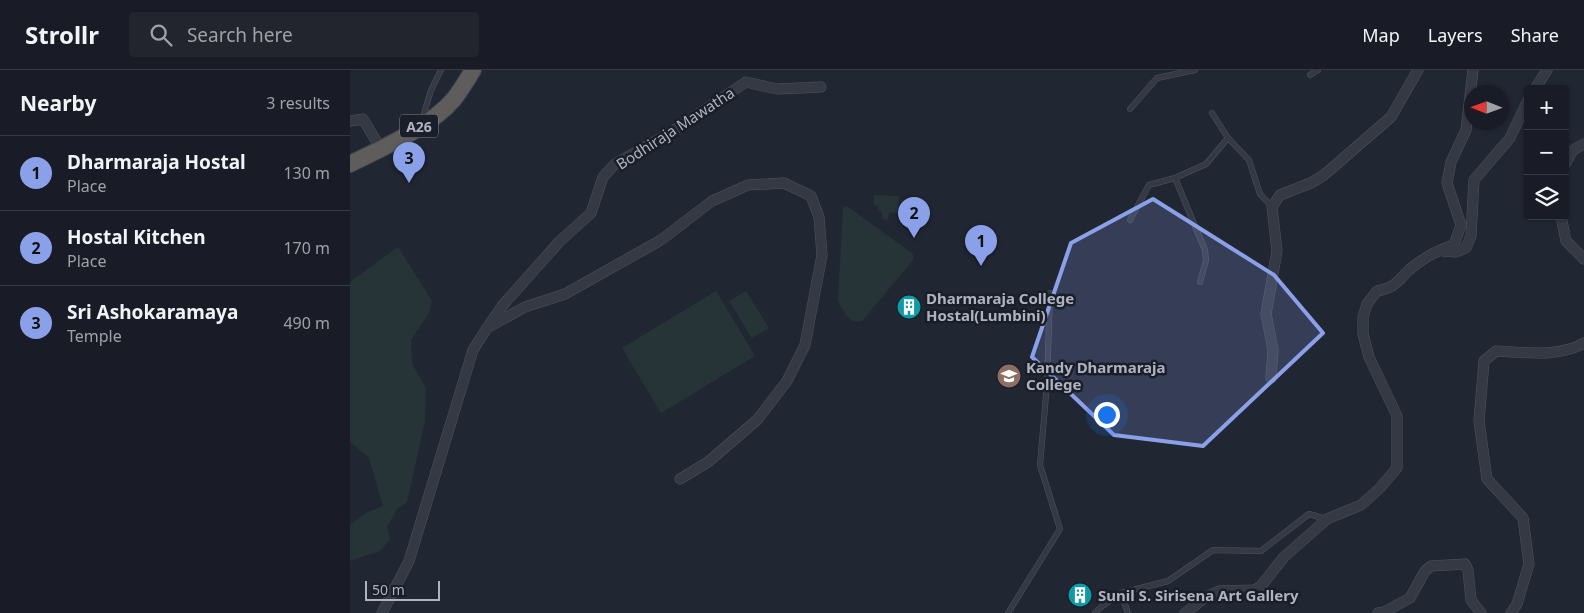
<!DOCTYPE html>
<meta charset="utf-8">
<style>
body{margin:0;font-family:"Noto Sans",sans-serif;background:#22252e;color:#f1f3f6}
.controls{position:absolute;right:15px;top:15px;display:grid;overflow:hidden;border-radius:5px;box-shadow:0 1px 4px #0004}
.controls button{width:45px;height:45px;display:grid;place-items:center;padding:0;border:0;border-bottom:1px solid #373a43;background:#191c26;color:#f1f3f6;font:25px sans-serif}
.compass{position:absolute;left:1114px;top:15px;width:45px;height:45px;border-radius:50%;background:#191c26;box-shadow:0 1px 4px #0004;rotate:271deg}
.scale{position:absolute;left:15px;bottom:12px;width:75px;box-sizing:border-box;padding-left:5px;border:2px solid #afb3c1;border-top:0;font-size:14px;line-height:18px;white-space:nowrap;color:#afb3c1;-webkit-text-stroke:4px #1a1e28;paint-order:stroke}
.you{position:absolute;left:756px;top:344px;width:18px;height:18px;margin:-12px;border:4px solid #fff;border-radius:50%;background:#1a73e8;box-shadow:0 0 0 8px #1a73e833}
.badge{display:grid;place-items:center;width:32px;height:32px;border-radius:50%;background:#8aa1ea;color:#111;font-size:16px;font-weight:700}
.pin{position:absolute;translate:-50% -41px;filter:drop-shadow(0 1px 2px #0008)}
.pin::after{content:'';position:absolute;top:26px;width:18px;height:15px;background:inherit;clip-path:polygon(0 0,100% 0,50% 100%)}
.list{margin:0;padding:0;list-style:none}
h2{display:flex;justify-content:space-between;align-items:center;height:65px;margin:0;padding:0 20px;font-size:21px}
h2 small{font-size:16px;font-weight:400;color:#9fa1a7}
.list li{display:grid;grid-template-columns:32px 1fr auto;gap:15px;align-items:center;box-sizing:border-box;height:75px;padding:0 20px;border-top:1px solid #373a43}
.list b{display:block;font-size:19px;white-space:nowrap}
.list p{margin:0;font-size:16px;white-space:nowrap;color:#9fa1a7}
.list em{font-size:16px;font-style:normal;color:#9fa1a7}
.icon{flex:none;width:28px;height:28px;fill:none;stroke:currentColor;stroke-width:2;stroke-linecap:round;stroke-linejoin:round}
.map{position:relative;flex:none;width:1234px;height:543px;overflow:hidden}
header{display:flex;align-items:center;gap:30px;box-sizing:border-box;height:70px;padding:0 25px;background:#191c26;border-bottom:1px solid #373a43}
header strong{font-size:24px}
nav{display:flex;gap:28px;margin-inline-start:auto;font-size:18px}
.search{width:350px;height:45px;background:#22252e;display:flex;align-items:center;gap:12px;box-sizing:border-box;padding:0 18px;border-radius:5px;color:#9fa1a7;font-size:19px}
main{display:flex}
aside{flex:1;background:#191c26}
.map>svg:first-child{display:block}
.green{fill:#263437}
.lines{fill:none;stroke-linecap:round;stroke-linejoin:round}
.service-casing{stroke:#4f535f;stroke-width:6}
.minor-casing{stroke:#4f535f;stroke-width:11}
.trunk-casing{stroke:#3c404b;stroke-width:18}
.service{stroke:#343944;stroke-width:5}
.minor{stroke:#343944;stroke-width:10}
.trunk{stroke:#5e5d5b;stroke-width:16}
.marked{fill:#8aa1ea;fill-opacity:0.2;stroke:#8aa1ea;stroke-width:4;stroke-linejoin:round}
.labels{text-anchor:middle;dominant-baseline:central;stroke-width:5;stroke-linejoin:round;paint-order:stroke}
.shield{fill:#1a1e28;stroke:#828693;stroke-width:1}
.shield-label{font-size:14px;font-weight:bold;fill:#afb3c1}
.street-label{font-size:15px;fill:#afb3c1;stroke:#1a1e28}
.poi-label{font-size:15px;font-weight:bold;fill:#afb3c1;stroke:#1a1e28;text-anchor:start}
</style>
<header>
<strong>Strollr</strong>
<div class="search"><svg class="icon" aria-label="search" viewBox="0 0 24 24"><circle cx="10" cy="10" r="6"/><path d="M15 15l6 6"/></svg>Search here</div>
<nav><a>Map</a><a>Layers</a><a>Share</a></nav>
</header>
<main>
<aside>
<h2>Nearby<small>3 results</small></h2>
<ul class="list">
<li><span class="badge">1</span><div><b>Dharmaraja Hostal</b><p>Place</p></div><em>130 m</em></li>
<li><span class="badge">2</span><div><b>Hostal Kitchen</b><p>Place</p></div><em>170 m</em></li>
<li><span class="badge">3</span><div><b>Sri Ashokaramaya</b><p>Temple</p></div><em>490 m</em></li>
</ul>
</aside>
<div class="map">
<svg width="1234" height="543" viewBox="0 0 1234 543">
<rect width="100%" height="100%" fill="#212633"/>
<g class="green">
<polygon points="524,125 549,126 548,143 539,142 538,150 532,149 532,142 528,141 528,136 524,135"/>
<path d="M497,136l66,48v6l-51,61c-12,4 -20,-10 -24,-21l5,-92z"/>
<polygon points="48,177 82,231 79,243 61,270 62,294 76,318 75,351 57,432 47,439 37,457 40,469 30,481 0,491 0,455 16,443 33,436 19,388 0,372 0,212"/>
<polygon points="366,221 405,286 311,343 272,278"/>
<polygon points="396,221 419,258 402,268 379,231"/>
</g>
<g class="lines">
<defs>
<g id="service">
<polyline points="960,5 968,0"/>
<polyline points="780,39 807,8 845,0"/>
<polyline points="862,43 878,68 899,90 910,124 922,137"/>
<polyline points="72,50 81,20 91,0"/>
<polyline points="825,108 855,180 856,190 850,212"/>
<polyline points="780,150 799,115 825,108 856,94 878,68"/>
<polyline points="771,523 778,543"/>
<polyline points="658,543 710,459 690,395 697,314 700,223"/>
<polyline points="745,543 751,537 771,523 818,511 863,480 911,481 959,444 976,449"/>
</g>
<g id="minor">
<polyline points="1185,19 1197,0"/>
<polyline points="0,51 13,49 31,79"/>
<polyline points="1215,94 1223,80 1234,74"/>
<polyline points="1211,146 1216,171 1234,189"/>
<polyline points="1093,181 1106,182 1116,178 1121,166 1124,110 1160,68 1178,30"/>
<polyline points="139,255 152,236 209,172 241,143 253,107 265,94 318,64 396,12 427,19 471,17"/>
<polyline points="921,308 923,280 916,244 927,181 922,137 930,125 961,113 974,105 1041,47 1068,0"/>
<polyline points="32,543 59,491 123,280 137,258 175,237 215,224 311,170 362,131 398,115 434,113 461,126 469,147 472,185 455,275 437,311 407,350 358,392 330,409"/>
<path d="M835,543l21,-16 13,-6 35,-1 7,-4 23,-29 43,-38 34,-14 18,-16 18,-21v-52l-28,-59 -6,-23v-17l4,-13 10,-13c20,-4 19,-9 32,-21 14,-12 29,-20 45,-25l7,-20 -14,-42 4,-21 15,-32 7,-60"/>
<polyline points="1028,543 1034,542 1060,528 1075,501 1081,496 1115,494 1118,500 1121,530 1131,543"/>
<path d="M1161,543l6,-9 12,-40 -6,-46 -36,-39 -8,-58 5,-60 12,-10c28,1 62,7 88,-8"/>
</g>
<path id="trunk" d="M0,94c34,-17 79,-36 104,-65 7,-9 13,-19 19,-29"/>
</defs>
<use href="#service" class="service-casing"/>
<use href="#minor" class="minor-casing"/>
<use href="#trunk" class="trunk-casing"/>
<use href="#service" class="service"/>
<use href="#minor" class="minor"/>
<use href="#trunk" class="trunk"/>
</g>
<path class="marked" d="M803,129l121,76 49,58 -120,113 -89,-11 -82,-78 39,-114z"/>
<defs>
<symbol id="building-disc" viewBox="-11 -11 22 22"><circle r="9.5" fill="#0f9aa8" stroke="#1a1e28"/><path d="M-4-6H4V6H1V3H-1V6H-4ZM-2.5-4.3h1.7v1.8h-1.7ZM.8-4.3h1.7v1.8H.8ZM-2.5-1h1.7V.8h-1.7ZM.8-1h1.7V.8H.8Z" fill="#fff"/></symbol>
<symbol id="school-disc" viewBox="-11 -11 22 22"><circle r="9.5" fill="#8d6e63" stroke="#1a1e28"/><path d="M0-5L7-2L0 1L-7-2ZM-4 1L0 2.5L4 1V4Q0 6-4 4Z" fill="#fff"/></symbol>
</defs>
<g fill-rule="evenodd">
<use href="#building-disc" x="545" y="223" width="28" height="28"/>
<use href="#school-disc" x="645" y="292" width="28" height="28"/>
<use href="#building-disc" x="716" y="511" width="28" height="28"/>
</g>
<g class="labels">
<rect class="shield" x="50" y="44.5" width="38" height="23" rx="4"/>
<g class="shield-label">
<text x="69" y="56">A26</text>
</g>
<g class="street-label">
<text transform="translate(325 58) rotate(-33)">Bodhiraja Mawatha</text>
</g>
<g class="poi-label">
<text x="576" y="228">Dharmaraja College<tspan x="576" dy="17">Hostal(Lumbini)</tspan></text>
<text x="676" y="297">Kandy Dharmaraja<tspan x="676" dy="17">College</tspan></text>
<text x="748" y="525">Sunil S. Sirisena Art Gallery</text>
</g>
</g>
</svg>
<div class="controls">
<button>+</button>
<button>−</button>
<button><svg class="icon" aria-label="layers" viewBox="0 0 24 24"><path d="M12 4l9 5-9 5-9-5zM3 14l9 5 9-5"/></svg></button>
</div>
<svg class="compass" viewBox="-18 -18 36 36"><path d="M0-13l5 13h-10z" fill="#e53935"/><path d="M0 13l5-13h-10z" fill="#9fa1a7"/></svg>
<div class="scale">50 m</div>
<div class="you"></div>
<div class="pin badge" style="left:631px;top:196px">1</div>
<div class="pin badge" style="left:564px;top:168px">2</div>
<div class="pin badge" style="left:59px;top:113px">3</div>
</div>
</main>
